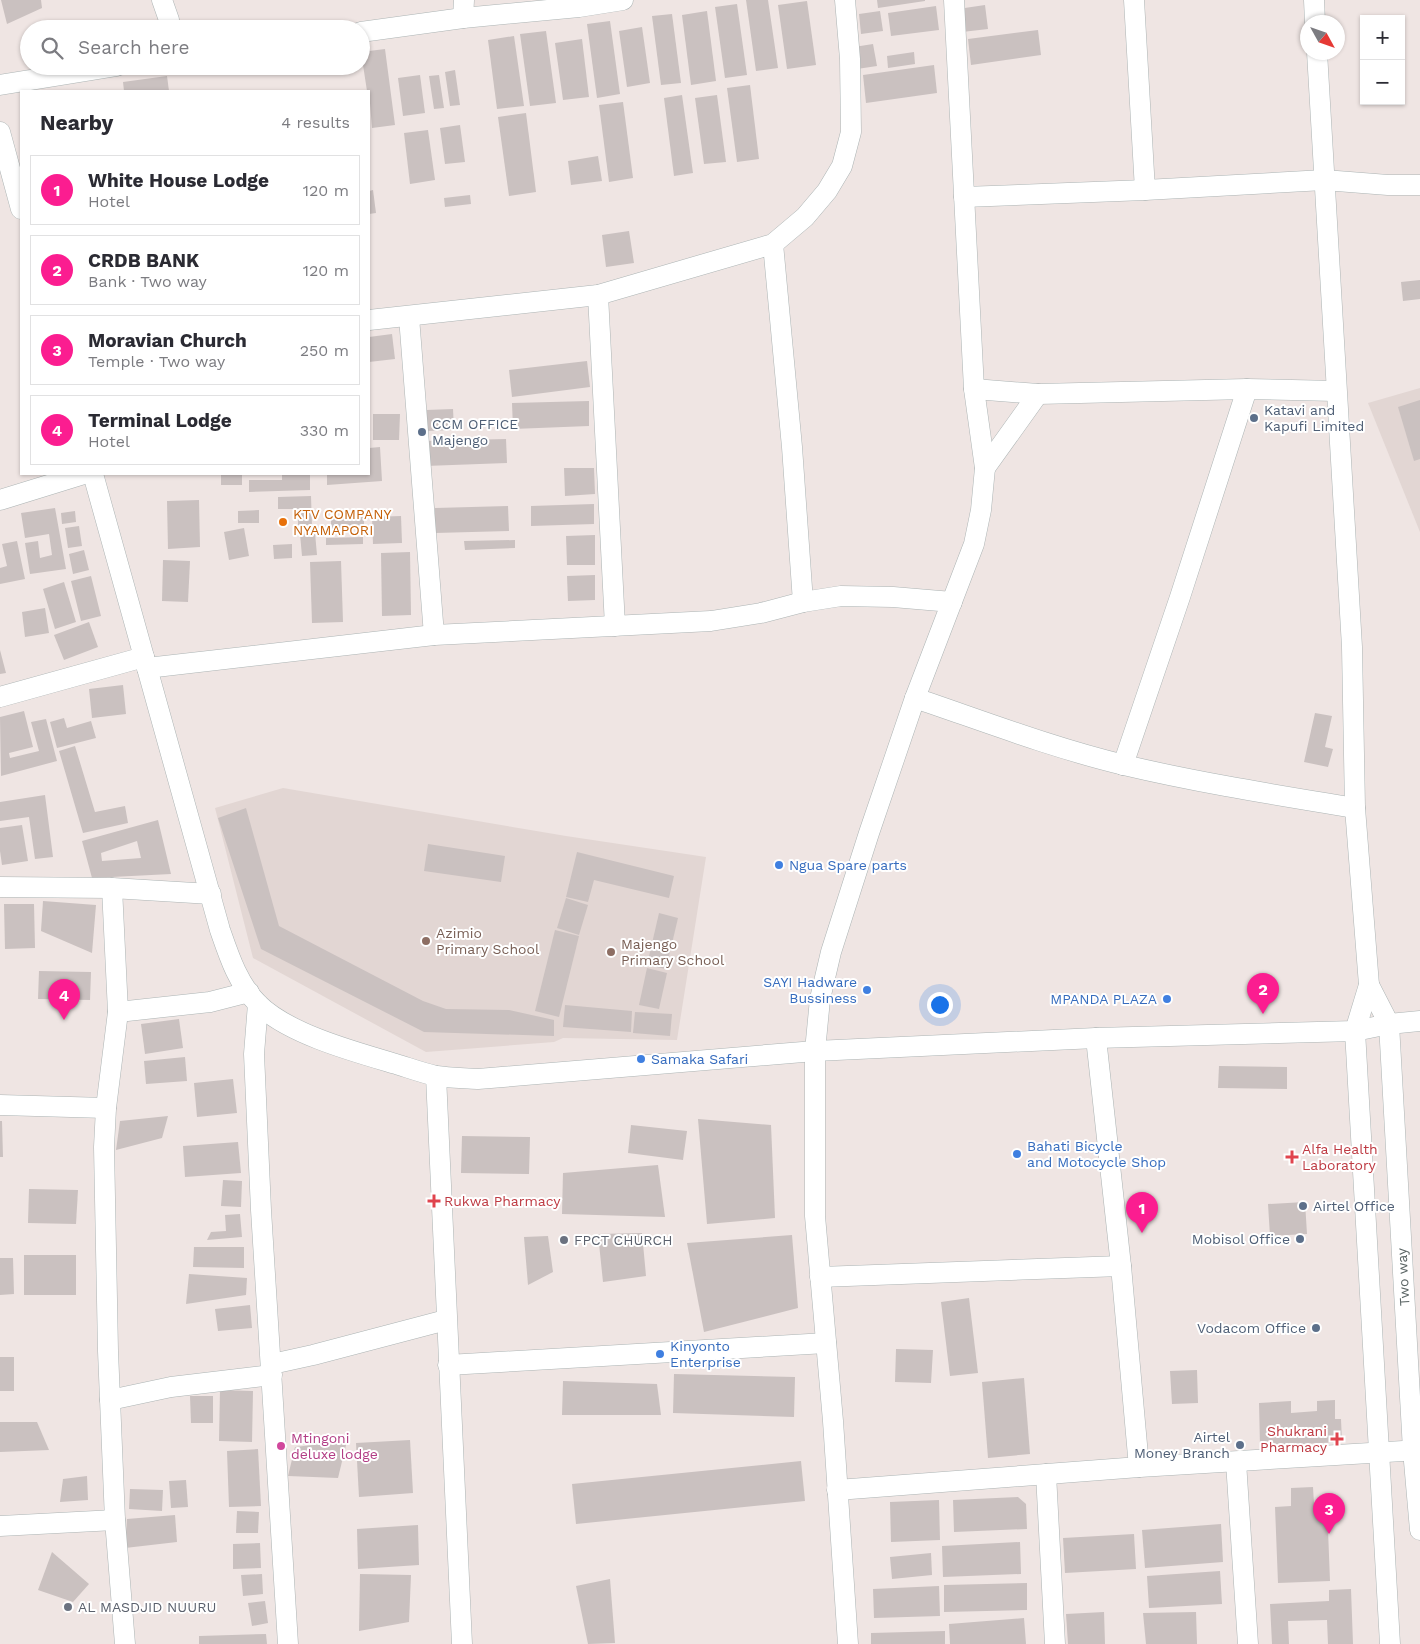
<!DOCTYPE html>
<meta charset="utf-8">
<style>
body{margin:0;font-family:"Work Sans",sans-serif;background:#f7f7f7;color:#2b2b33}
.controls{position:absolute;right:15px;top:15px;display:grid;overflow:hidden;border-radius:0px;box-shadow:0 1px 4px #0004}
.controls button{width:45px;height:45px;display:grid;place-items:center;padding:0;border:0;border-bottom:1px solid #e1e1e2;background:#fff;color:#2b2b33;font:25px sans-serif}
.compass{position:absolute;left:1300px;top:15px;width:45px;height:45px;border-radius:50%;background:#fff;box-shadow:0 1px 4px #0004;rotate:130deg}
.you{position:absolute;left:939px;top:1004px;width:18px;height:18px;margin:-12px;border:4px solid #fff;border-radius:50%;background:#1a73e8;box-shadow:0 0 0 8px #1a73e833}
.badge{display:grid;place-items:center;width:32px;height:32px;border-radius:50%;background:#fb1d90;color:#fff;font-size:16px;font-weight:700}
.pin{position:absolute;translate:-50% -41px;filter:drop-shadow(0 1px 2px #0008)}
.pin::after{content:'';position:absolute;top:26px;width:18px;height:15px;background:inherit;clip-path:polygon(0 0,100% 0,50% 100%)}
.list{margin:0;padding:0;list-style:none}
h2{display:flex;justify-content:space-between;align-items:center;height:65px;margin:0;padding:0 20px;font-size:21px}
h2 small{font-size:16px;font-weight:400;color:#7c7c81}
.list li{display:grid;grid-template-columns:32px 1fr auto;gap:15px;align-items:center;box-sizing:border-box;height:70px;margin:0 10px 10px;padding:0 10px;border:1px solid #e1e1e2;border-radius:0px}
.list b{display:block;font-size:19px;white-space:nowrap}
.list p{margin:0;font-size:16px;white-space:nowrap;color:#7c7c81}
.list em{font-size:16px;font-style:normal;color:#7c7c81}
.icon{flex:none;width:28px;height:28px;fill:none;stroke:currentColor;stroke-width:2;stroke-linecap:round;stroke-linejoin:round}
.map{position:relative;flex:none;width:1420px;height:1644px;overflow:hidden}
.search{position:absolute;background:#fff;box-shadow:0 1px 4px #0004;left:20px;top:20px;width:350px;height:55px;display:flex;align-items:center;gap:12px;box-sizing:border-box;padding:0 18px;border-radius:28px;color:#7c7c81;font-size:19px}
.panel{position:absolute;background:#fff;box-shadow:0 1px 4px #0004;left:20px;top:90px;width:350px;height:385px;border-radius:0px}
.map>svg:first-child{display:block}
.education{fill:#e2d6d3}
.building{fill:#cac1c0;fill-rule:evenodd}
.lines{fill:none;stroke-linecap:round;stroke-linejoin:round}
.minor-casing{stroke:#acb4b4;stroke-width:21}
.minor{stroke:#fff;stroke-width:20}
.service-dot{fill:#5c6f8a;stroke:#fff;stroke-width:2}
.food-dot{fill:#e8710a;stroke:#fff;stroke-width:2}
.shop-dot{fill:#3f7fe0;stroke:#fff;stroke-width:2}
.education-dot{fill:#8d6e63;stroke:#fff;stroke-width:2}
.health-dot{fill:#e0444e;stroke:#fff;stroke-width:2}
.worship-dot{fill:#6b7280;stroke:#fff;stroke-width:2}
.hotel-dot{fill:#d1479c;stroke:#fff;stroke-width:2}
.labels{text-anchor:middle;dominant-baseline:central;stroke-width:4;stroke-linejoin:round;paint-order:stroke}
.service-label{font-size:14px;fill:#4e5e75;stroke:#fff;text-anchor:start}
.food-label{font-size:14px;fill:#c56008;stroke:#fff;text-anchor:start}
.shop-label{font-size:14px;fill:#366cbe;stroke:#fff;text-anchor:start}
.education-label{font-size:14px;fill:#785e54;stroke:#fff;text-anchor:start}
.health-label{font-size:14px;fill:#be3a42;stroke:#fff;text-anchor:start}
.worship-label{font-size:14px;fill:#5b616d;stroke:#fff;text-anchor:start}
.street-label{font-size:14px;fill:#5b6565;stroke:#fff}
.hotel-label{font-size:14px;fill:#b23c85;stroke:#fff;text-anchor:start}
</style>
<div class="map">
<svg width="1420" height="1644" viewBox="0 0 1420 1644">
<rect width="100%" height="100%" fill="#efe5e3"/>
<g class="education">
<polygon points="1420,388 1420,532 1368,403"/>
<polygon points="283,788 566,836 706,857 677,1040 563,1038 554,1042 426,1052 253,958 215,808"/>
</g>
<g class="building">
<polygon points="1,0 41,0 42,8 7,24"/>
<polygon points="746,0 768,0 778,68 756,71"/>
<polygon points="877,0 925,0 925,1 878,8"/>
<polygon points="807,1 816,65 787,69 778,5"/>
<polygon points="737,4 747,75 725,78 715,7"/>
<polygon points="985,5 988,29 962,32 958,9"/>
<polygon points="936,6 939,30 891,36 888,13"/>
<polygon points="707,11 716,81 691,85 682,15"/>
<polygon points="880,11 883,31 861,34 859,14"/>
<polygon points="672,14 681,83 661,85 652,16"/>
<polygon points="610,21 620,94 597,98 587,24"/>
<polygon points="642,27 650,83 627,87 619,31"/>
<polygon points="1038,30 1041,55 971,65 968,39"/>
<polygon points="546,31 556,103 530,106 520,34"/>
<polygon points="514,36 524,106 497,109 488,40"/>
<polygon points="582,39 589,97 563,100 555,43"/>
<polygon points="873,44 877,66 857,69 854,47"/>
<polygon points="385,49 395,125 372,128 369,91 367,91 361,52"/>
<polygon points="914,52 915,64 888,68 887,56"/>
<polygon points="934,65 937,93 866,103 863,75"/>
<polygon points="455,70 460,105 450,106 445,72"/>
<polygon points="420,75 425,113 403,116 398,78"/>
<polygon points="439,75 444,108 434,109 429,76"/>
<polygon points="167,76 169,91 124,91 123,82"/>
<polygon points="750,85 759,159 737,162 727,88"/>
<polygon points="682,95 693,173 674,176 664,98"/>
<polygon points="717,95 726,162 704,164 695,98"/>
<polygon points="623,102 633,178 609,182 599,105"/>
<polygon points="526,113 536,192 509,196 498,117"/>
<polygon points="460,125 465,162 445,164 440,128"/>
<polygon points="428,130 435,180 410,184 404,133"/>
<polygon points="598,156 602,181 571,185 568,161"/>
<polygon points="373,190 376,213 369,214 369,191"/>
<polygon points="470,195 471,204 445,207 444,198"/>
<polygon points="629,231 634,263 606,267 602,235"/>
<polygon points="1420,280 1420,299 1403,301 1401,282"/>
<polygon points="392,334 395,359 369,362 369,337"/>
<polygon points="587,361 590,387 512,397 509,370"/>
<polygon points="1420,400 1420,459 1414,461 1398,407"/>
<polygon points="589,401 589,426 513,429 512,403"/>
<polygon points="453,409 454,430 426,431 426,410"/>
<polygon points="373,414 400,414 399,440 373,440"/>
<polygon points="506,439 507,463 425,466 425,441"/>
<polygon points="380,447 382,481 327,485 327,474 369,474 369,448"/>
<polygon points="564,468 594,468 595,494 565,496"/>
<rect x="221" y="474" width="21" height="11"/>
<polygon points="282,474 310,474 310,490 249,492 249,480 282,480"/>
<polygon points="311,496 312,525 298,525 298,509 278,509 278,497"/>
<polygon points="199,500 200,547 168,549 167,501"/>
<polygon points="594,504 594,524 531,526 531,506"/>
<polygon points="508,506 509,531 435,533 435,508"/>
<polygon points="55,508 66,569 30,574 25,543 38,541 40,558 52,555 49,534 25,538 21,513"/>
<polygon points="259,510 259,523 238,523 238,511"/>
<polygon points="75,511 76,522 62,524 61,513"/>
<polygon points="401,516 402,543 373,544 372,517"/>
<polygon points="364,517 364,528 331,529 331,518"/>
<polygon points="79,526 82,546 68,548 65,528"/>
<polygon points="244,528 249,556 229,560 224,532"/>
<polygon points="315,533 317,555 302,556 300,534"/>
<polygon points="595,535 595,565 567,565 566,536"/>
<polygon points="363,537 363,544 326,545 326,538"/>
<polygon points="515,540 515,548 465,550 464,541"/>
<polygon points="17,541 25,579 0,584 0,568 7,566 2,544"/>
<polygon points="292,544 292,558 274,559 273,545"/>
<polygon points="84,550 89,570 73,574 69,554"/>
<polygon points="410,552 411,615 382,616 381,553"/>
<polygon points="163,560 190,561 188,602 162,601"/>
<polygon points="341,561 343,622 312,623 310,562"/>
<polygon points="595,575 595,600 568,601 567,576"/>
<polygon points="91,576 101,616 81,621 71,581"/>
<polygon points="64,582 76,622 55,629 43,589"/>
<polygon points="45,608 49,633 25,637 22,612"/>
<polygon points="89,622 98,647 64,660 54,635"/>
<polygon points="0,650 6,673 0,674"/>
<polygon points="123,685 126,714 92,718 89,689"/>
<polygon points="24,711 33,747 9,753 10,758 39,751 31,722 46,719 57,761 1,776 0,717"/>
<polygon points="1315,713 1332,716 1325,747 1333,749 1328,767 1304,762"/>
<polygon points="64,718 67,728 91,721 96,738 57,748 50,722"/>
<polygon points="75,746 95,812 125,806 128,823 83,833 59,751"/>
<polygon points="45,795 53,857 35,859 29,817 0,821 0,802"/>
<polygon points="246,808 279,926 423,1001 446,1009 509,1010 554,1020 554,1036 424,1032 261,949 218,818"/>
<path d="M158,820l13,54 -79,4 -10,-37zM137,841l4,17 -39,3 -1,-8z"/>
<polygon points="22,825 28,861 2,865 0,851 0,828"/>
<polygon points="428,844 505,856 501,882 424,871"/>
<polygon points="577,852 674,876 669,898 594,880 588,902 566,897"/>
<polygon points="566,898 588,905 579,935 557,928"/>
<polygon points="43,901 96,905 92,953 41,931"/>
<polygon points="4,904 34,904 35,948 5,949"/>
<polygon points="659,913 678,918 666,969 647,965"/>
<polygon points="555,930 579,936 559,1017 535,1011"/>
<polygon points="647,968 667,973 659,1009 639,1005"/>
<polygon points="39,971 91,972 90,1000 38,999"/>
<polygon points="565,1005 632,1011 631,1032 563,1027"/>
<polygon points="635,1012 672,1014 670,1036 633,1033"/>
<polygon points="179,1019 183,1048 145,1054 141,1024"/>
<polygon points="185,1057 187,1081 146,1084 144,1061"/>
<polygon points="1219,1066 1287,1067 1287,1089 1218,1088"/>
<polygon points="233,1079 237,1113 197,1117 194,1083"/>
<polygon points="168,1116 162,1138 116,1150 120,1121"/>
<polygon points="698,1119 771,1125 775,1218 707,1224"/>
<polygon points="0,1121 2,1121 3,1157 0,1157"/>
<polygon points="631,1125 687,1131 683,1160 628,1153"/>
<polygon points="462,1136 530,1137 529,1174 461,1173"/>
<polygon points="238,1142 241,1173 185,1177 183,1146"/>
<polygon points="658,1165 665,1217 562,1214 563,1173"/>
<polygon points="223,1180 242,1181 241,1207 221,1206"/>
<polygon points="29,1189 78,1190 76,1224 28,1223"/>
<polygon points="1305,1202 1307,1234 1270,1236 1268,1204"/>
<polygon points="240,1214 242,1237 207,1240 211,1232 226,1231 225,1215"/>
<polygon points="642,1233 646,1276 603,1282 598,1234"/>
<polygon points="792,1235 798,1308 704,1332 687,1243"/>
<polygon points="548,1236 553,1272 528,1285 524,1237"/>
<polygon points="194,1247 244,1247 244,1268 193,1267"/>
<rect x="24" y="1255" width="52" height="40"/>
<polygon points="0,1258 13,1258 14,1294 0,1295"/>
<polygon points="189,1274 247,1278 246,1295 186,1304"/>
<polygon points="969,1298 978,1373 950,1376 941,1302"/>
<polygon points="250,1305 252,1328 218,1331 215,1309"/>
<polygon points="896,1349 933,1350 931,1383 895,1382"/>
<rect x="0" y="1357" width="14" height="34"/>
<polygon points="1197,1370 1198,1403 1172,1404 1170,1371"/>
<polygon points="674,1374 795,1377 794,1417 673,1413"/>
<polygon points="1024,1378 1030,1454 988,1458 982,1382"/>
<polygon points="563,1381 657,1384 661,1415 562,1415"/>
<polygon points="220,1390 253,1391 252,1442 219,1441"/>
<polygon points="190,1396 213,1396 213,1423 191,1423"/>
<polygon points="1335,1400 1335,1419 1341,1419 1342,1442 1260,1446 1259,1403 1291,1401 1291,1413 1317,1411 1317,1401"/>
<polygon points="0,1422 37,1422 49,1450 0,1452"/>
<polygon points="410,1440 413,1493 359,1497 356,1443"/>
<polygon points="347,1441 338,1478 288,1476 295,1447"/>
<polygon points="258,1449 261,1506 229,1507 227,1451"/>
<polygon points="801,1461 805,1501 576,1524 572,1484"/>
<polygon points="87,1476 88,1500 60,1502 63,1479"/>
<polygon points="186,1480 188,1507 171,1508 169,1481"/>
<polygon points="1313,1487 1314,1504 1327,1504 1330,1581 1278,1583 1275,1507 1291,1506 1291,1488"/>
<polygon points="130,1489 163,1490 162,1511 129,1509"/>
<polygon points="1018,1497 1026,1504 1027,1529 954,1532 953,1500"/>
<polygon points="939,1500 940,1540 891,1542 890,1502"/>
<polygon points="237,1511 259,1512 258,1533 236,1533"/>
<polygon points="175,1515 177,1542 125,1548 127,1519"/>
<polygon points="1221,1524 1223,1562 1145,1568 1142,1530"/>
<polygon points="418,1525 419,1565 358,1569 357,1529"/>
<polygon points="1134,1534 1136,1569 1065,1573 1063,1538"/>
<polygon points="1020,1542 1021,1574 943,1577 942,1546"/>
<polygon points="260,1543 261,1568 233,1569 233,1544"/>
<polygon points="52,1552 89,1584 73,1602 38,1590"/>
<polygon points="931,1553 932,1575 892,1579 890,1557"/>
<polygon points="1220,1571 1222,1604 1149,1608 1147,1576"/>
<polygon points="262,1574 263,1594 243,1596 241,1575"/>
<polygon points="360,1574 411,1575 409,1622 359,1631"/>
<polygon points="610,1579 615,1643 588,1644 576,1586"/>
<polygon points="1027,1583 1027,1610 944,1612 944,1585"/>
<polygon points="939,1586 940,1616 874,1618 873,1589"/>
<polygon points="1351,1589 1353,1644 1328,1644 1327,1620 1288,1621 1289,1644 1272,1644 1270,1604 1329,1601 1329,1590"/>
<polygon points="265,1601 268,1623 252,1626 248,1603"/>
<polygon points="1104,1612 1105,1644 1068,1644 1066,1614"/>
<polygon points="1196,1612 1197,1644 1146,1644 1143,1613"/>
<polygon points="1024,1618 1026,1644 950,1644 949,1624"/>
<polygon points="945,1631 945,1644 871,1644 871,1633"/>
<polygon points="266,1634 267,1644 199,1644 199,1636"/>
</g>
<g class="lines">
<defs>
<g id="minor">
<polyline points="162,0 169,20 170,29"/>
<polyline points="1134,0 1145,190"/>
<polyline points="1314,0 1315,22"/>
<polyline points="463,18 464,0"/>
<polyline points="361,32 463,18 579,7 623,0"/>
<polyline points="1317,52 1352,647 1355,808 1369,985 1355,1031 1390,1644"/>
<polyline points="0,85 117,66"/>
<polyline points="0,132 21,209"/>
<polyline points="964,197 1145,190 1324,180 1388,185 1420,185"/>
<polyline points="773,244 792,447 803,602"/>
<polyline points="598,295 615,626"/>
<polyline points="409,317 434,635"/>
<polyline points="369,320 598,295 773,244 805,217 827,191 842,166 851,132 850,59 845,0"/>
<polyline points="974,389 1038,394 1247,389 1336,391"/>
<polyline points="985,468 1038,394"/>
<path d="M93,474l127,456c9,26 18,54 38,74 30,30 97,48 138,60 13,4 27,9 40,12 14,2 28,2 42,3l337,-28 281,-13 259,-7 34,-7 31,-3"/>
<polyline points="0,500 84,474"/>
<polyline points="147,668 434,635 711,621 761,613 803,602 841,596 893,597 952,602"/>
<polyline points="0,697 144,657"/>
<path d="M915,698c68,23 138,50 209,67 76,18 153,30 231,43"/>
<polyline points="1123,765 1180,597 1247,389"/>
<polyline points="0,887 112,888 211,894"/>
<polyline points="112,888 118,1012 106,1108 104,1147 108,1351 115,1520 125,1644"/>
<polyline points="1369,985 1389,1024 1413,1450 1420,1530"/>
<polyline points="258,1004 254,1054 261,1210 288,1644"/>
<polyline points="118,1012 210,1002 249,992"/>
<polyline points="1096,1038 1121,1266 1139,1467"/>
<polyline points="436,1076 462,1644"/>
<polyline points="0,1105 106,1108"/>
<polyline points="820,1277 1121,1266"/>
<polyline points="272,1364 313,1355 446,1320"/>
<polyline points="448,1365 826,1343"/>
<polyline points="110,1400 171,1387 272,1375"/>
<polyline points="1236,1462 1248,1644"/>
<polyline points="1046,1474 1055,1644"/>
<polyline points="837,1490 1139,1467 1420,1450"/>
<polyline points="0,1526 115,1520"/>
<polyline points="848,1644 833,1421 815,1216 815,1051 820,999 831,952 869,833 915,698 974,544 981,510 985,468 974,389 954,0"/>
</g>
</defs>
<use href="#minor" class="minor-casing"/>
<use href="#minor" class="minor"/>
</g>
<g class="service-dot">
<circle cx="1254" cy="418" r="5"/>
<circle cx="422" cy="432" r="5"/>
<circle cx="1303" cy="1206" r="5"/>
<circle cx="1300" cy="1239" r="5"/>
<circle cx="1316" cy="1328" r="5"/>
<circle cx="1240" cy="1445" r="5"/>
</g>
<circle class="food-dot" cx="283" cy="522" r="5"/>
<g class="shop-dot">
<circle cx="779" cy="865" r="5"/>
<circle cx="867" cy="990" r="5"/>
<circle cx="1167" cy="999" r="5"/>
<circle cx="641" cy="1059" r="5"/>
<circle cx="1017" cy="1154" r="5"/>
<circle cx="660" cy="1354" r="5"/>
</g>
<g class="education-dot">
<circle cx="426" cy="941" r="5"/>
<circle cx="611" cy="952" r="5"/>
</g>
<g class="health-dot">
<path d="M1289.5 1149.5h5v5h5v5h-5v5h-5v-5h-5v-5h5z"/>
<path d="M431.5 1193.5h5v5h5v5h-5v5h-5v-5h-5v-5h5z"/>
<path d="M1334.5 1431.5h5v5h5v5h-5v5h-5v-5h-5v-5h5z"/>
</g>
<g class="worship-dot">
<circle cx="564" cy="1240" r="5"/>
<circle cx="68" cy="1607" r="5"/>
</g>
<circle class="hotel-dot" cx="281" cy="1446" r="5"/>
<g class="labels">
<g class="service-label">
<text x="1264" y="410">Katavi and<tspan x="1264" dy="16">Kapufi Limited</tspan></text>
<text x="432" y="424">CCM OFFICE<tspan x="432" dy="16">Majengo</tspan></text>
<text x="1313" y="1206">Airtel Office</text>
<text x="1290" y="1239" text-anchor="end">Mobisol Office</text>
<text x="1306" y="1328" text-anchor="end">Vodacom Office</text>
<text x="1230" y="1437" text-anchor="end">Airtel<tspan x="1230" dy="16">Money Branch</tspan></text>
</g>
<g class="food-label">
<text x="293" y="514">KTV COMPANY<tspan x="293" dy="16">NYAMAPORI</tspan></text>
</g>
<g class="shop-label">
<text x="789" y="865">Ngua Spare parts</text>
<text x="857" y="982" text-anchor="end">SAYI Hadware<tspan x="857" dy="16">Bussiness</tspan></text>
<text x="1157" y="999" text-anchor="end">MPANDA PLAZA</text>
<text x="651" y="1059">Samaka Safari</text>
<text x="1027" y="1146">Bahati Bicycle<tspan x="1027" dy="16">and Motocycle Shop</tspan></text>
<text x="670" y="1346">Kinyonto<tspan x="670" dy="16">Enterprise</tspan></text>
</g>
<g class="education-label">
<text x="436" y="933">Azimio<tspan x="436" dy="16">Primary School</tspan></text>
<text x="621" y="944">Majengo<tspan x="621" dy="16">Primary School</tspan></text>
</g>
<g class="health-label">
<text x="1302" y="1149">Alfa Health<tspan x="1302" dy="16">Laboratory</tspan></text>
<text x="444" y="1201">Rukwa Pharmacy</text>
<text x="1327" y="1431" text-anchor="end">Shukrani<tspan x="1327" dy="16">Pharmacy</tspan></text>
</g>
<g class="worship-label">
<text x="574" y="1240">FPCT CHURCH</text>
<text x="78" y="1607">AL MASDJID NUURU</text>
</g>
<g class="street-label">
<text transform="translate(1403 1277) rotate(-93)">Two way</text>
</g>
<g class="hotel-label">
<text x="291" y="1438">Mtingoni<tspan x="291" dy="16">deluxe lodge</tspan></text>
</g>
</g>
</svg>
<div class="controls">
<button>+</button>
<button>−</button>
</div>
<svg class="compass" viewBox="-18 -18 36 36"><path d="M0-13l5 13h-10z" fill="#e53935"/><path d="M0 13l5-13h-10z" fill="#7c7c81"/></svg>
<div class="you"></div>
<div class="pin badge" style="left:1142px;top:1233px">1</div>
<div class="pin badge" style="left:1263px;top:1014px">2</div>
<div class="pin badge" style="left:1329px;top:1534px">3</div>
<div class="pin badge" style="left:64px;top:1020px">4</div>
<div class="search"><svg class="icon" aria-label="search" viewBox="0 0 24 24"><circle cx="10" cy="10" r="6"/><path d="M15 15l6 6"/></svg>Search here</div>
<section class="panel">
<h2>Nearby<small>4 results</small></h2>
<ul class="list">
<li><span class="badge">1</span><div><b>White House Lodge</b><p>Hotel</p></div><em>120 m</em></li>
<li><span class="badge">2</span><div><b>CRDB BANK</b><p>Bank · Two way</p></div><em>120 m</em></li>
<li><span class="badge">3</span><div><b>Moravian Church</b><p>Temple · Two way</p></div><em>250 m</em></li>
<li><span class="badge">4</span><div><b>Terminal Lodge</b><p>Hotel</p></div><em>330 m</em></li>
</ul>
</section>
</div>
